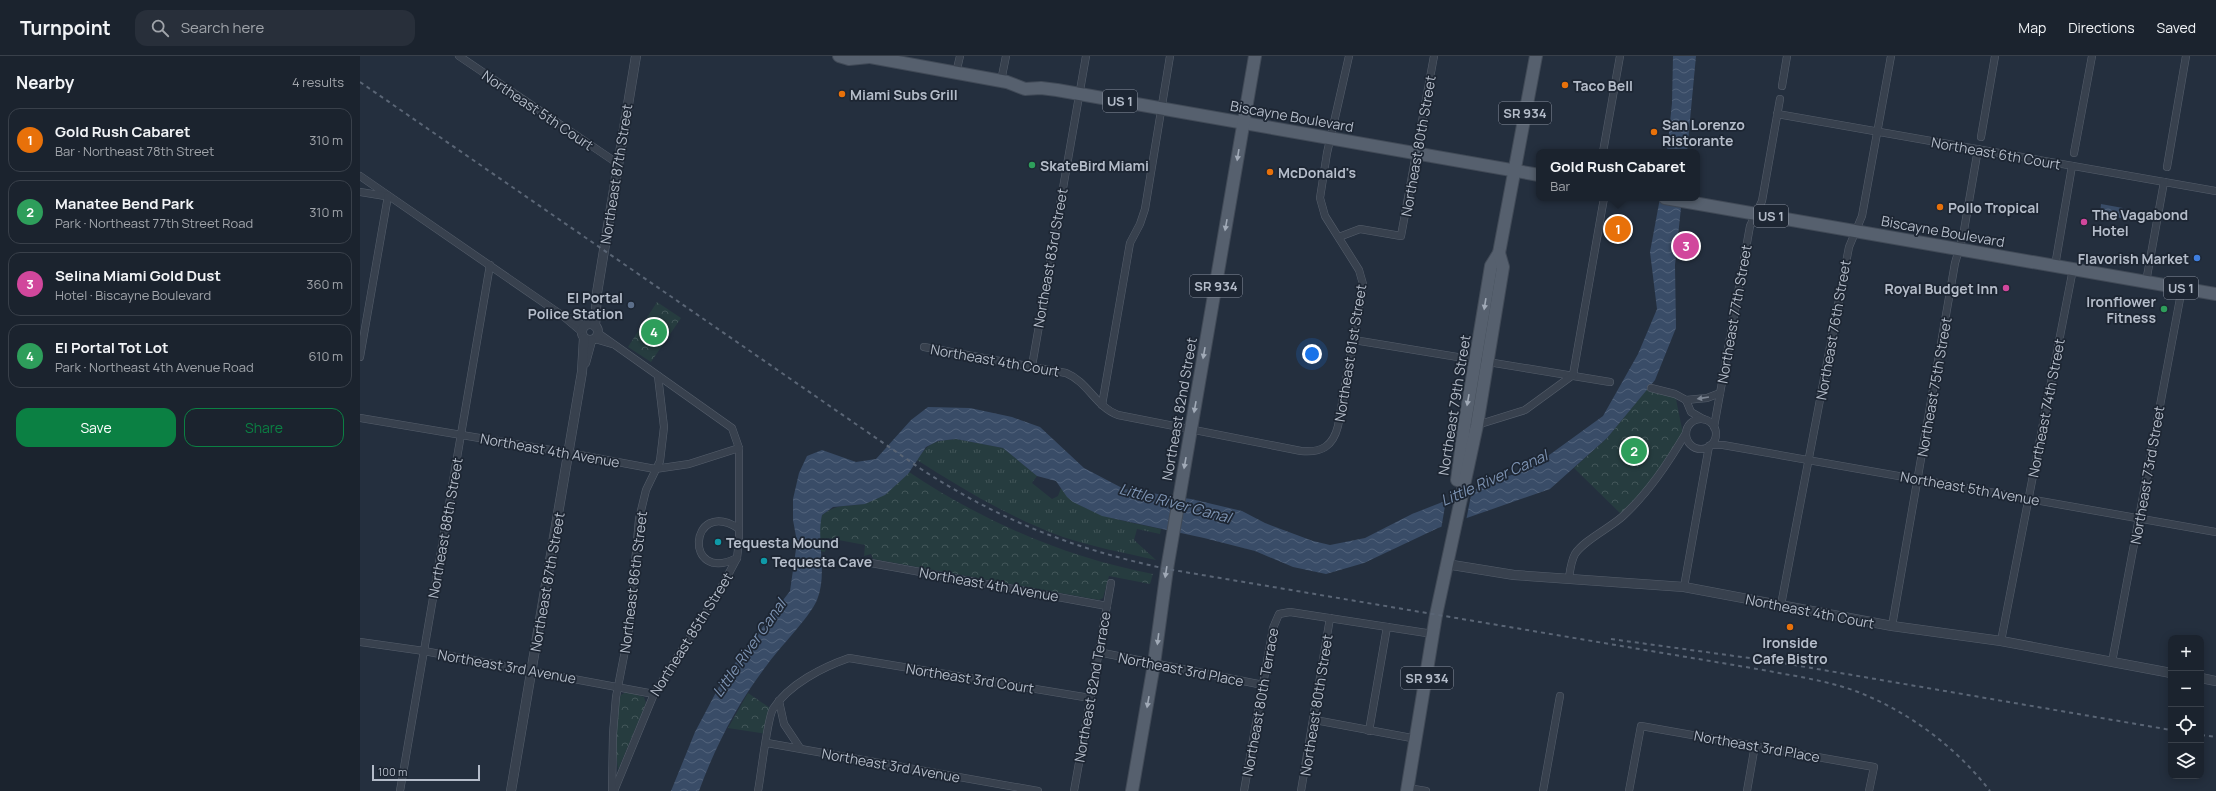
<!DOCTYPE html>
<meta charset="utf-8">
<style>
body{margin:0;font-family:Manrope,sans-serif;background:#282f3a;color:#f1f3f6}
.controls{position:absolute;right:12px;bottom:12px;display:grid;overflow:hidden;border-radius:8px;box-shadow:0 2px 10px #0003}
.controls button{width:36px;height:36px;display:grid;place-items:center;padding:0;border:0;border-bottom:1px solid #39404a;background:#1b232e;color:#f1f3f6;font:20px sans-serif}
.scale{position:absolute;left:12px;bottom:10px;width:108px;box-sizing:border-box;padding-left:4px;border:2px solid #b4bcc9;border-top:0;font-size:11px;line-height:14px;white-space:nowrap;color:#b4bcc9;-webkit-text-stroke:3px #1d2633;paint-order:stroke}
.you{position:absolute;left:952px;top:298px;width:14px;height:14px;margin:-10px;border:3px solid #fff;border-radius:50%;background:#1a73e8;box-shadow:0 0 0 6px #1a73e833}
.badge{display:grid;place-items:center;width:26px;height:26px;border-radius:50%;background:#0b8043;color:#fff;font-size:13px;font-weight:700}
.pin{position:absolute;translate:-50% -50%;border:2px solid #fff;box-shadow:0 1px 4px #0006}
.popup{position:absolute;left:1176px;top:93px;width:164px;height:52px;box-sizing:border-box;display:grid;place-content:center;border-radius:8px;background:#1b232e;filter:drop-shadow(0 1px 3px #0005);font-size:13px;white-space:nowrap;color:#a0a4aa}
.popup b{font-size:15px;color:#f1f3f6}
.popup::after{content:'';position:absolute;left:50%;top:100%;margin-left:-8px;border:8px solid transparent;border-top-color:#1b232e}
.list{margin:0;padding:0;list-style:none}
h2{display:flex;justify-content:space-between;align-items:center;height:52px;margin:0;padding:0 16px;font-size:17px}
h2 small{font-size:13px;font-weight:400;color:#a0a4aa}
.list li{display:grid;grid-template-columns:26px 1fr auto;gap:12px;align-items:center;box-sizing:border-box;height:64px;margin:0 8px 8px;padding:0 8px;border:1px solid #39404a;border-radius:12px}
.list b{display:block;font-size:15px;white-space:nowrap}
.list p{margin:0;font-size:13px;white-space:nowrap;color:#a0a4aa}
.list em{font-size:13px;font-style:normal;color:#a0a4aa}
.actions{display:flex;gap:8px;padding:12px 16px}
.actions a{flex:1;padding:9px 0;border:1px solid #0b8043;border-radius:12px;text-align:center;font-size:14px;color:#0b8043}
.actions .main{background:#0b8043;color:#fff}
.icon{flex:none;width:22px;height:22px;fill:none;stroke:currentColor;stroke-width:2;stroke-linecap:round;stroke-linejoin:round}
.map{position:relative;flex:none;width:1856px;height:735px;overflow:hidden}
header{display:flex;align-items:center;gap:24px;box-sizing:border-box;height:56px;padding:0 20px;background:#1b232e;border-bottom:1px solid #39404a}
header strong{font-size:19px}
nav{display:flex;gap:22px;margin-inline-start:auto;font-size:14px}
.search{width:280px;height:36px;background:#282f3a;display:flex;align-items:center;gap:10px;box-sizing:border-box;padding:0 14px;border-radius:12px;color:#a0a4aa;font-size:15px}
main{display:flex}
aside{flex:1;background:#1b232e}
.map>svg:first-child{display:block}
.grass{fill:url(#grass-tufts)}
.park{fill:url(#park-crowns)}
.water{fill:url(#water-waves)}
.pier{fill:#242f3e}
.lines{fill:none;stroke-linecap:round;stroke-linejoin:round}
.minor-casing{stroke:#565f6c;stroke-width:8}
.tertiary-casing{stroke:#565f6c;stroke-width:10}
.primary-casing{stroke:#414a57;stroke-width:14}
.minor{stroke:#38414e;stroke-width:7}
.tertiary{stroke:#38414e;stroke-width:9}
.primary{stroke:#56606e;stroke-width:12}
.rail{stroke:#5a6575;stroke-width:2;stroke-dasharray:4 4;stroke-linecap:butt}
.oneway{fill:#a1aab7}
.oneway2{fill:#7c8592}
.food-dot{fill:#e8710a;stroke:#1d2633;stroke-width:1.5}
.leisure-dot{fill:#2e9e5b;stroke:#1d2633;stroke-width:1.5}
.hotel-dot{fill:#d1479c;stroke:#1d2633;stroke-width:1.5}
.shop-dot{fill:#3f7fe0;stroke:#1d2633;stroke-width:1.5}
.service-dot{fill:#5c6f8a;stroke:#1d2633;stroke-width:1.5}
.culture-dot{fill:#0f9aa8;stroke:#1d2633;stroke-width:1.5}
.labels{text-anchor:middle;dominant-baseline:central;stroke-width:3.5;stroke-linejoin:round;paint-order:stroke}
.shield{fill:#1d2633;stroke:#878f9c;stroke-width:1}
.shield-label{font-size:13px;font-weight:bold;fill:#b4bcc9}
.poi-label{font-size:14px;font-weight:bold;fill:#b4bcc9;stroke:#1d2633;text-anchor:start}
.street-label{font-size:14px;fill:#b4bcc9;stroke:#1d2633}
.water-label{font-size:15px;font-style:italic;fill:#7c92b1;stroke:#1d2633}
</style>
<header>
<strong>Turnpoint</strong>
<div class="search"><svg class="icon" aria-label="search" viewBox="0 0 24 24"><circle cx="10" cy="10" r="6"/><path d="M15 15l6 6"/></svg>Search here</div>
<nav><a>Map</a><a>Directions</a><a>Saved</a></nav>
</header>
<main>
<aside>
<h2>Nearby<small>4 results</small></h2>
<ul class="list">
<li><span class="badge" style="background:#e8710a">1</span><div><b>Gold Rush Cabaret</b><p>Bar · Northeast 78th Street</p></div><em>310 m</em></li>
<li><span class="badge" style="background:#2e9e5b">2</span><div><b>Manatee Bend Park</b><p>Park · Northeast 77th Street Road</p></div><em>310 m</em></li>
<li><span class="badge" style="background:#d1479c">3</span><div><b>Selina Miami Gold Dust</b><p>Hotel · Biscayne Boulevard</p></div><em>360 m</em></li>
<li><span class="badge" style="background:#2e9e5b">4</span><div><b>El Portal Tot Lot</b><p>Park · Northeast 4th Avenue Road</p></div><em>610 m</em></li>
</ul>
<div class="actions"><a class="main">Save</a><a>Share</a></div>
</aside>
<div class="map">
<svg width="1856" height="735" viewBox="0 0 1856 735">
<defs>
<pattern id="grass-tufts" width="24" height="20" patternUnits="userSpaceOnUse"><rect width="24" height="20" fill="#263c3f"/><path d="M3 7l-1-3M5 7V3M7 7l1-3M15 17l-1-3M17 17v-4M19 17l1-3" fill="none" stroke="#435659"/></pattern>
<pattern id="park-crowns" width="20" height="18" patternUnits="userSpaceOnUse"><rect width="20" height="18" fill="#263c3f"/><path d="M2 6a3 3 0 1 1 6 0M12 15a3 3 0 1 1 6 0" fill="none" stroke="#435659"/></pattern>
<pattern id="water-waves" width="16" height="10" patternUnits="userSpaceOnUse"><rect width="16" height="10" fill="#394c67"/><path d="M0 5q4-4 8 0t8 0" fill="none" stroke="#53647b"/></pattern>
</defs>
<rect width="100%" height="100%" fill="#242f3e"/>
<path class="grass" d="M596,383l47,9 34,28 -5,7 20,16 6,-3 3,-8c20,28 69,34 100,41l-1,5 -23,-5 -3,11 22,20c-31,-7 -63,-13 -93,-23 -52,-19 -99,-47 -146,-77 12,-18 17,-19 39,-21z"/>
<g class="park">
<polygon points="297,246 321,262 291,306 268,291"/>
<polygon points="1287,333 1315,338 1324,383 1263,460 1214,412 1247,382"/>
<path d="M549,416c75,50 156,85 244,102l-3,10 -41,-8 -6,22 -4,2 -226,-41 -2,-5 -7,2 1,-11 -37,-7 -3,14 -4,-1 -2,-24 3,-12c16,-12 24,-8 41,-11 12,-2 38,-22 46,-32z"/>
<polygon points="266,636 284,641 286,647 258,714 255,688 258,646 261,639"/>
<polygon points="388,637 413,654 408,678 368,672"/>
</g>
<g class="water">
<polygon points="1313,0 1336,0 1327,96 1307,96 1312,47"/>
<path d="M1300,142h22l-7,67 1,63 -21,52 -48,58 -57,51 -112,39 -74,35 -38,11 -33,-7 -38,-16 -51,-13 -102,-22 -29,-14 -6,-5 -11,-16 -19,-5 -34,-28 -47,-9 -18,2 -12,6 -18,27 -23,21 -20,9 -32,3 -11,8c-6,27 6,58 -5,85 -7,17 -38,48 -50,65 -29,37 -52,82 -68,126h-28l24,-59 28,-53 67,-88 7,-49 -4,-22v-21l6,-26 8,-17 15,-6 34,12 20,-3 35,-39 17,-13 42,1 42,9 28,10 44,41 40,21 67,10 51,12 23,12 48,18 17,4 35,-7 47,-24 122,-48 69,-50 35,-62 19,-45 -7,-57z"/>
<polygon points="1741,148 1763,152 1761,162 1740,158"/>
</g>
<polygon class="pier" points="1112,434 1106,465 1081,474 1086,444"/>
<g class="lines">
<defs>
<g id="minor">
<polyline points="99,0 257,107"/>
<polyline points="596,17 600,0"/>
<polyline points="641,25 646,0"/>
<polyline points="1422,30 1427,0"/>
<polyline points="1417,58 1856,135"/>
<polyline points="1621,81 1635,0"/>
<polyline points="1243,96 1260,0"/>
<polyline points="1714,97 1732,0"/>
<polyline points="1807,111 1826,0"/>
<polyline points="0,120 203,260 222,276"/>
<polyline points="0,136 25,140"/>
<polyline points="979,181 1000,173 1041,180 1074,0"/>
<polyline points="1695,210 1712,110"/>
<polyline points="1786,226 1804,126"/>
<polyline points="205,260 225,270"/>
<polyline points="238,277 372,372 379,392 379,485 377,502 360,534 294,638 254,735"/>
<polyline points="235,283 252,288"/>
<polyline points="994,284 1250,326"/>
<path d="M564,291l142,26c22,9 30,34 52,42l183,36c21,2 32,-5 37,-25l25,-142 -4,-14 -34,-54 -5,-18 7,-45 22,-97"/>
<polyline points="0,301 28,140"/>
<polyline points="672,310 726,0"/>
<polyline points="1291,332 1315,338 1326,344 1331,356 1343,363"/>
<polyline points="1326,344 1347,342 1360,337"/>
<polyline points="742,349 770,187 780,168 785,153 810,0"/>
<polyline points="0,362 209,397 295,413 329,408 379,392"/>
<circle cx="1341" cy="378" r="15"/>
<polyline points="1117,369 1165,354 1213,319 1244,142"/>
<polyline points="1354,371 1390,170 1402,145 1420,43"/>
<polyline points="1351,389 1363,389 1856,476"/>
<path d="M377,502c-54,27 -48,-61 1,-30"/>
<polyline points="511,507 747,550"/>
<path d="M1209,522c1,-7 2,-17 6,-24 9,-14 35,-26 48,-38 26,-24 45,-53 63,-83"/>
<polyline points="1324,531 1349,390"/>
<polyline points="1421,549 1489,191 1502,160 1531,0"/>
<polyline points="1532,570 1595,207 1603,180 1618,93"/>
<polyline points="1641,585 1713,213"/>
<polyline points="0,586 64,595 294,638"/>
<polyline points="738,596 903,629"/>
<polyline points="1752,606 1822,232"/>
<polyline points="419,645 424,668 440,692"/>
<polyline points="955,664 1057,683"/>
<polyline points="1009,675 1027,571"/>
<polyline points="407,687 678,735"/>
<polyline points="1048,732 1066,735"/>
<polyline points="40,735 130,209"/>
<polyline points="252,735 253,678 256,641 269,574 279,463 286,434 300,405 304,371 298,320"/>
<path d="M398,735c3,-15 9,-72 15,-82 16,-25 50,-42 76,-51l241,40"/>
<polyline points="714,735 751,527"/>
<polyline points="884,735 913,572 919,558 930,556 1073,578"/>
<polyline points="941,735 970,562"/>
<polyline points="1183,735 1200,640"/>
<polyline points="1269,735 1281,670 1514,711 1509,735"/>
<polyline points="1387,735 1395,689"/>
</g>
<g id="tertiary">
<circle cx="230" cy="276" r="8"/>
<polyline points="235,270 237,237 276,0"/>
<polyline points="225,307 231,285"/>
<polyline points="1086,508 1154,519 1324,531 1532,570 1641,585 1811,617"/>
<polyline points="1841,622 1856,625"/>
<polyline points="151,735 222,316 224,282"/>
</g>
<g id="primary">
<polyline points="479,0 489,3 509,1"/>
<polyline points="505,0 647,26 665,33 681,32 697,34 1179,119"/>
<polyline points="1305,142 1856,238"/>
<polyline points="1097,424 1104,372 1131,210 1139,197 1176,0"/>
<polyline points="772,735 794,608 807,513 895,0"/>
<polyline points="1047,735 1076,559 1117,369 1143,211 1139,197"/>
</g>
</defs>
<use href="#minor" class="minor-casing"/>
<use href="#tertiary" class="tertiary-casing"/>
<use href="#primary" class="primary-casing"/>
<use href="#minor" class="minor"/>
<use href="#tertiary" class="tertiary"/>
<use href="#primary" class="primary"/>
<g class="rail">
<path d="M0,26l561,387c80,52 153,80 246,100l602,102c30,6 60,10 89,21 51,20 98,55 132,99"/>
<polyline points="1251,583 1411,605 1811,674"/>
<polyline points="1841,679 1856,681"/>
</g>
</g>
<defs><path id="oneway-solid" d="M-6-.8H1V-3.2L6.5 0L1 3.2V.8H-6Z"/></defs>
<g class="oneway">
<use href="#oneway-solid" transform="translate(878 99) rotate(99)"/>
<use href="#oneway-solid" transform="translate(866 169) rotate(100)"/>
<use href="#oneway-solid" transform="translate(1125 248) rotate(99)"/>
<use href="#oneway-solid" transform="translate(844 297) rotate(100)"/>
<use href="#oneway-solid" transform="translate(1108 344) rotate(100)"/>
<use href="#oneway-solid" transform="translate(835 351) rotate(100)"/>
<use href="#oneway-solid" transform="translate(825 407) rotate(100)"/>
<use href="#oneway-solid" transform="translate(806 516) rotate(99)"/>
<use href="#oneway-solid" transform="translate(798 583) rotate(97)"/>
<use href="#oneway-solid" transform="translate(788 646) rotate(100)"/>
</g>
<use class="oneway2" href="#oneway-solid" transform="translate(1343 342) rotate(171)"/>
<g class="food-dot">
<circle cx="1205" cy="29" r="4"/>
<circle cx="482" cy="38" r="4"/>
<circle cx="1294" cy="76" r="4"/>
<circle cx="910" cy="116" r="4"/>
<circle cx="1580" cy="151" r="4"/>
<circle cx="1430" cy="571" r="4"/>
</g>
<g class="leisure-dot">
<circle cx="672" cy="109" r="4"/>
<circle cx="1804" cy="253" r="4"/>
</g>
<g class="hotel-dot">
<circle cx="1724" cy="166" r="4"/>
<circle cx="1646" cy="232" r="4"/>
</g>
<circle class="shop-dot" cx="1837" cy="202" r="4"/>
<circle class="service-dot" cx="271" cy="249" r="4"/>
<g class="culture-dot">
<circle cx="358" cy="486" r="4"/>
<circle cx="404" cy="505" r="4"/>
</g>
<g class="labels">
<g class="shield">
<rect x="743" y="34" width="34" height="22" rx="3"/>
<rect x="1139" y="46" width="52" height="22" rx="3"/>
<rect x="1394" y="149" width="34" height="22" rx="3"/>
<rect x="830" y="219" width="52" height="22" rx="3"/>
<rect x="1804" y="221" width="34" height="22" rx="3"/>
<rect x="1041" y="611" width="52" height="22" rx="3"/>
</g>
<g class="shield-label">
<text x="760" y="45">US 1</text>
<text x="1165" y="57">SR 934</text>
<text x="1411" y="160">US 1</text>
<text x="856" y="230">SR 934</text>
<text x="1821" y="232">US 1</text>
<text x="1067" y="622">SR 934</text>
</g>
<g class="poi-label">
<text x="1213" y="29">Taco Bell</text>
<text x="490" y="38">Miami Subs Grill</text>
<text x="1302" y="68">San Lorenzo<tspan x="1302" dy="16">Ristorante</tspan></text>
<text x="680" y="109">SkateBird Miami</text>
<text x="918" y="116">McDonald's</text>
<text x="1588" y="151">Pollo Tropical</text>
<text x="1732" y="158">The Vagabond<tspan x="1732" dy="16">Hotel</tspan></text>
<text x="1829" y="202" text-anchor="end">Flavorish Market</text>
<text x="1638" y="232" text-anchor="end">Royal Budget Inn</text>
<text x="263" y="241" text-anchor="end">El Portal<tspan x="263" dy="16">Police Station</tspan></text>
<text x="1796" y="245" text-anchor="end">Ironflower<tspan x="1796" dy="16">Fitness</tspan></text>
<text x="366" y="486">Tequesta Mound</text>
<text x="412" y="505">Tequesta Cave</text>
<text x="1430" y="586" text-anchor="middle">Ironside<tspan x="1430" dy="16">Cafe Bistro</tspan></text>
</g>
<g class="street-label">
<text transform="translate(178 54) rotate(34)">Northeast 5th Court</text>
<text transform="translate(932 60) rotate(10)">Biscayne Boulevard</text>
<text transform="translate(1058 90) rotate(-80)">Northeast 80th Street</text>
<text transform="translate(1636 97) rotate(10)">Northeast 6th Court</text>
<text transform="translate(256 118) rotate(-81)">Northeast 87th Street</text>
<text transform="translate(1583 175) rotate(10)">Biscayne Boulevard</text>
<text transform="translate(690 202) rotate(-80)">Northeast 83rd Street</text>
<text transform="translate(1374 258) rotate(-80)">Northeast 77th Street</text>
<text transform="translate(1473 274) rotate(-80)">Northeast 76th Street</text>
<text transform="translate(990 297) rotate(-81)">Northeast 81st Street</text>
<text transform="translate(635 304) rotate(10)">Northeast 4th Court</text>
<text transform="translate(1574 331) rotate(-80)">Northeast 75th Street</text>
<text transform="translate(1094 349) rotate(-81)">Northeast 79th Street</text>
<text transform="translate(1686 352) rotate(-79)">Northeast 74th Street</text>
<text transform="translate(819 353) rotate(-80)">Northeast 82nd Street</text>
<text transform="translate(190 394) rotate(10)">Northeast 4th Avenue</text>
<text transform="translate(1787 419) rotate(-80)">Northeast 73rd Street</text>
<text transform="translate(1610 432) rotate(10)">Northeast 5th Avenue</text>
<text transform="translate(85 472) rotate(-80)">Northeast 88th Street</text>
<text transform="translate(187 526) rotate(-80)">Northeast 87th Street</text>
<text transform="translate(273 526) rotate(-83)">Northeast 86th Street</text>
<text transform="translate(629 528) rotate(10)">Northeast 4th Avenue</text>
<text transform="translate(1450 555) rotate(11)">Northeast 4th Court</text>
<text transform="translate(331 578) rotate(-58)">Northeast 85th Street</text>
<text transform="translate(147 610) rotate(10)">Northeast 3rd Avenue</text>
<text transform="translate(821 613) rotate(11)">Northeast 3rd Place</text>
<text transform="translate(610 622) rotate(9)">Northeast 3rd Court</text>
<text transform="translate(732 631) rotate(-80)">Northeast 82nd Terrace</text>
<text transform="translate(900 646) rotate(-80)">Northeast 80th Terrace</text>
<text transform="translate(956 649) rotate(-81)">Northeast 80th Street</text>
<text transform="translate(1397 690) rotate(10)">Northeast 3rd Place</text>
<text transform="translate(531 709) rotate(10)">Northeast 3rd Avenue</text>
</g>
<g class="water-label">
<text transform="translate(1134 422) rotate(-24)">Little River Canal</text>
<text transform="translate(815 447) rotate(15)">Little River Canal</text>
<text transform="translate(389 592) rotate(-55)">Little River Canal</text>
</g>
</g>
</svg>
<div class="controls">
<button>+</button>
<button>−</button>
<button><svg class="icon" aria-label="locate" viewBox="0 0 24 24"><circle cx="12" cy="12" r="6"/><path d="M12 2v4M12 18v4M2 12h4M18 12h4"/></svg></button>
<button><svg class="icon" aria-label="layers" viewBox="0 0 24 24"><path d="M12 4l9 5-9 5-9-5zM3 14l9 5 9-5"/></svg></button>
</div>
<div class="scale">100 m</div>
<div class="you"></div>
<div class="pin badge" style="left:1258px;top:173px;background:#e8710a">1</div>
<div class="popup"><b>Gold Rush Cabaret</b>Bar</div>
<div class="pin badge" style="left:1274px;top:395px;background:#2e9e5b">2</div>
<div class="pin badge" style="left:1326px;top:190px;background:#d1479c">3</div>
<div class="pin badge" style="left:294px;top:276px;background:#2e9e5b">4</div>
</div>
</main>
